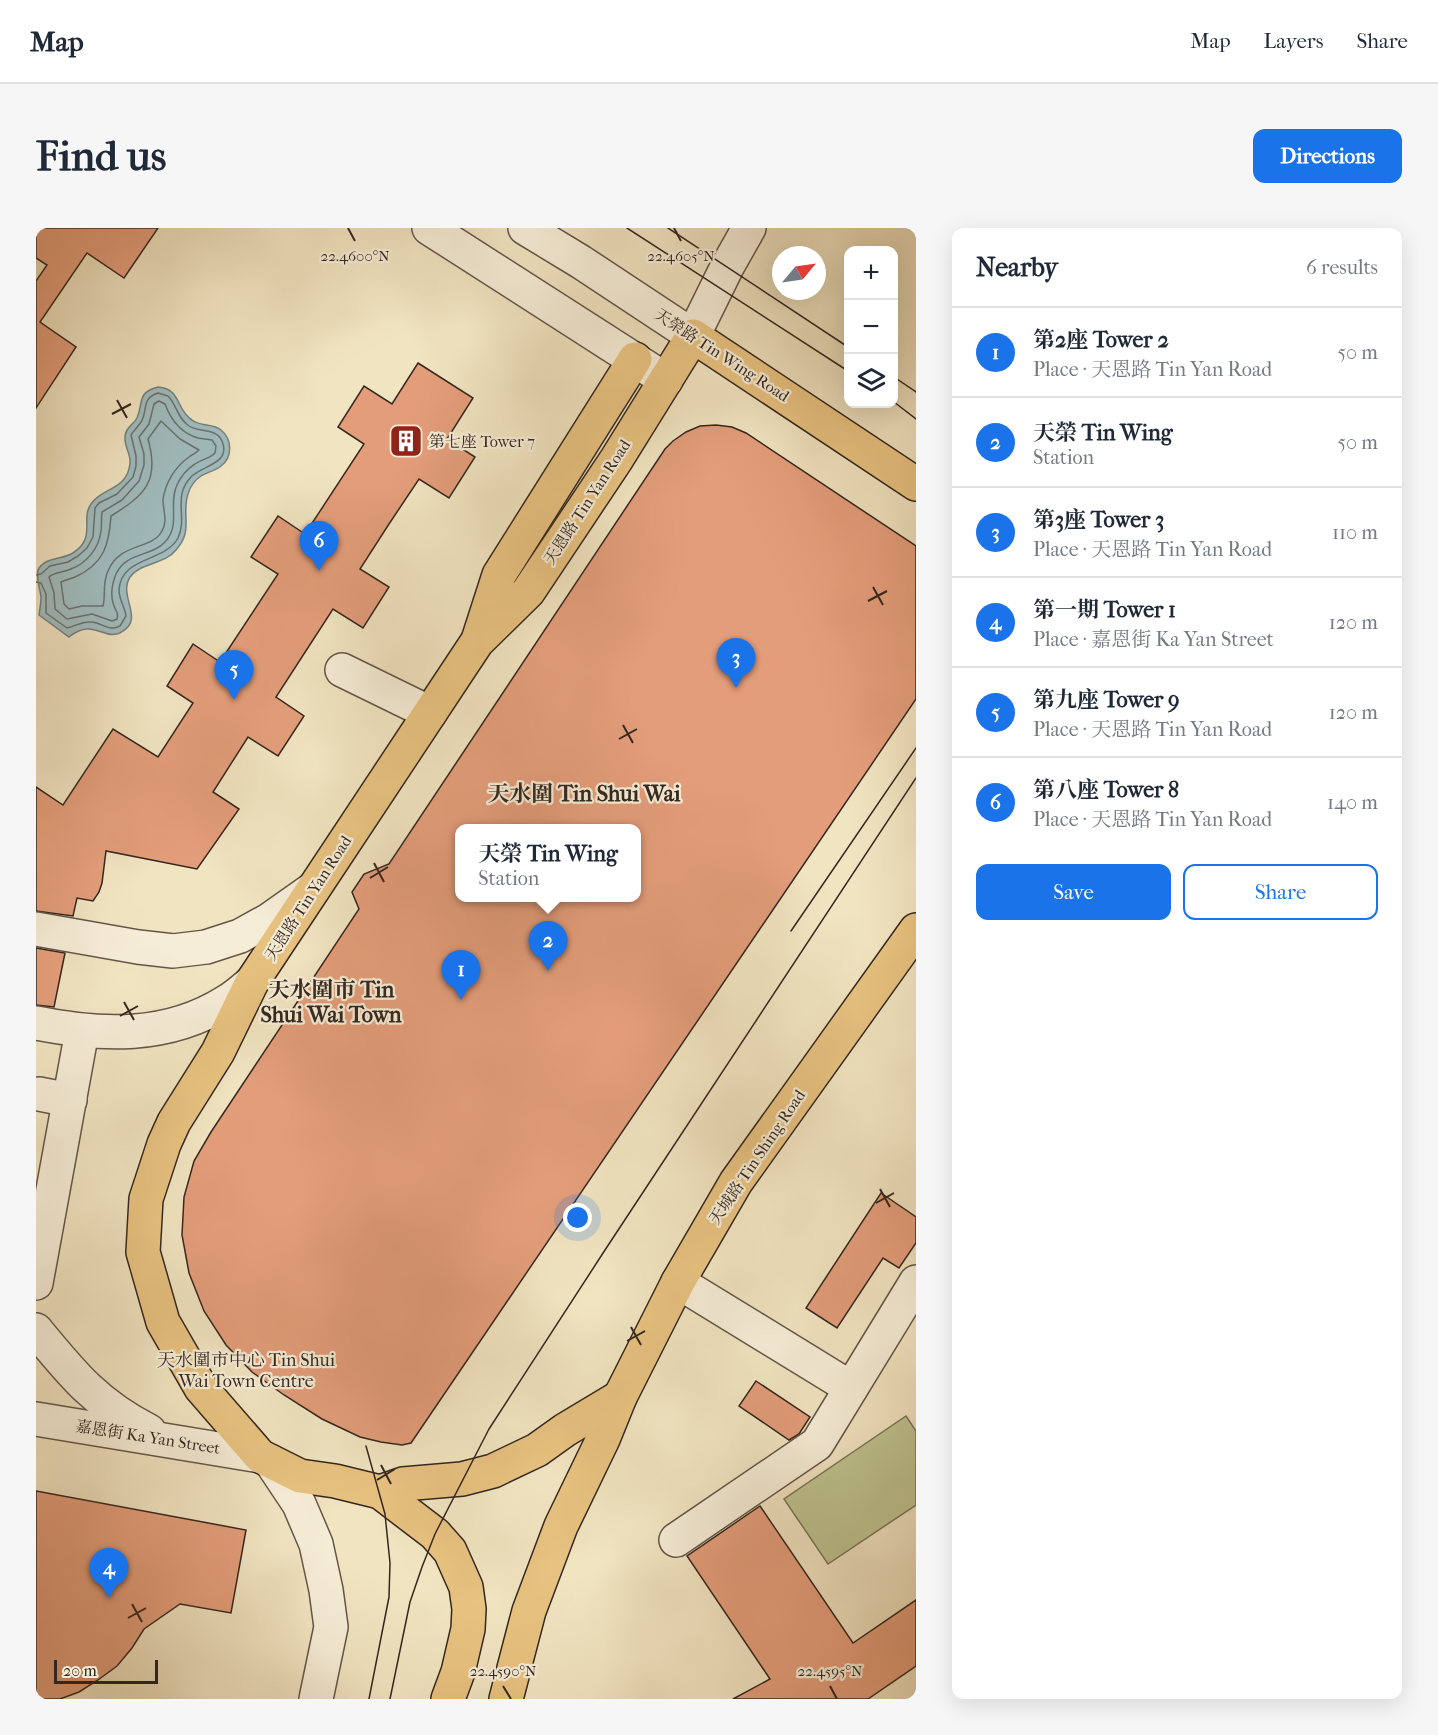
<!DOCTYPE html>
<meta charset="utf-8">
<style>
body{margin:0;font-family:"IM FELL French Canon","Noto Serif TC",serif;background:#f6f6f7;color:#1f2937}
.controls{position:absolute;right:18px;top:18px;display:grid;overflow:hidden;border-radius:12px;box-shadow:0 6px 24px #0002}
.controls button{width:54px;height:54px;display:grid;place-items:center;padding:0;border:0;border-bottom:2px solid #e0e1e3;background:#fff;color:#1f2937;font:30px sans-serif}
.compass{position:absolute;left:736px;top:18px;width:54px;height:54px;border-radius:50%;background:#fff;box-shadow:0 6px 24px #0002;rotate:61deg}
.scale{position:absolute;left:18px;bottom:15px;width:104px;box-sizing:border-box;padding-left:6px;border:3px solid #342720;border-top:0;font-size:16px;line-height:21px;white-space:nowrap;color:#342720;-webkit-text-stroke:4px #f6edd7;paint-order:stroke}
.you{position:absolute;left:542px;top:990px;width:21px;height:21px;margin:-15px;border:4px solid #fff;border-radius:50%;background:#1a73e8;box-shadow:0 0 0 9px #1a73e833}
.badge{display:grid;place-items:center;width:39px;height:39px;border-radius:50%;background:#1a73e8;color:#fff;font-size:20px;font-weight:700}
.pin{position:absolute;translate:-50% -50px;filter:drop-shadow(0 2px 3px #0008)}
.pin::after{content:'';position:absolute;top:32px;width:21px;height:18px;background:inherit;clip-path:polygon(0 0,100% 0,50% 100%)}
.popup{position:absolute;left:419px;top:596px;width:186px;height:78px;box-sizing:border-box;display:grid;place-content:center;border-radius:12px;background:#fff;filter:drop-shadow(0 2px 4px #0005);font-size:20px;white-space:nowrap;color:#747a83}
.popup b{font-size:22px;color:#1f2937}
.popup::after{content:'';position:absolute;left:50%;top:100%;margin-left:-12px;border:12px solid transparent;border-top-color:#fff}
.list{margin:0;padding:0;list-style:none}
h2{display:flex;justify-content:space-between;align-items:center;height:78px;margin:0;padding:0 24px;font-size:26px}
h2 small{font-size:20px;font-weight:400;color:#747a83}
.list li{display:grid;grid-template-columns:39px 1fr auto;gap:18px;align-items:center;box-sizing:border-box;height:90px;padding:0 24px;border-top:2px solid #e0e1e3}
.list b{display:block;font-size:22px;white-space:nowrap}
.list p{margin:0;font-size:20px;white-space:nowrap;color:#747a83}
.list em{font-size:20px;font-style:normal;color:#747a83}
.actions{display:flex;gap:12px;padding:18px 24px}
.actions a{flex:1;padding:14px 0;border:2px solid #1a73e8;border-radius:12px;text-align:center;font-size:21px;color:#1a73e8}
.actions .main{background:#1a73e8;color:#fff}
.icon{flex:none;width:33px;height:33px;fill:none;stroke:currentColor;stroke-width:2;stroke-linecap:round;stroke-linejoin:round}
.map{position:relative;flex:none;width:880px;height:1471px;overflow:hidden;border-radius:12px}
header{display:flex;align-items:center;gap:36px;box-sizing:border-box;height:84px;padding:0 30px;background:#fff;border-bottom:2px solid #e0e1e3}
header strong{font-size:28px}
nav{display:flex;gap:33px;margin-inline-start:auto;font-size:21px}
.intro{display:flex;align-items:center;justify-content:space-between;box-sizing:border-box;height:144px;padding:0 36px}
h1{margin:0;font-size:42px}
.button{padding:15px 27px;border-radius:12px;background:#1a73e8;color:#fff;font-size:21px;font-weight:700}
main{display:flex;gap:36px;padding:0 36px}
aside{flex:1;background:#fff;border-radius:12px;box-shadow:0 6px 24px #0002}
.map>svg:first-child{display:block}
.green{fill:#bec390;stroke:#797558;stroke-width:1.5}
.water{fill:#a0bcbe;stroke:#75807f;stroke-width:1.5}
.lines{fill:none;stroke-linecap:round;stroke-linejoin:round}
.shore{stroke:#6a726f;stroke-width:1.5}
.building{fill:#e39d7a;stroke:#342720;stroke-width:1.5;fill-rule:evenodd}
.minor-casing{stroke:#635648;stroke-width:36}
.major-casing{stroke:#342720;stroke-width:36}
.minor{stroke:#f6edd7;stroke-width:33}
.major{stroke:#e8c280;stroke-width:33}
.tram{stroke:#342720;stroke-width:1.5}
.ticks{fill:none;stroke:#342720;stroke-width:2}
.labels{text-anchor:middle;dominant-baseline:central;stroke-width:4.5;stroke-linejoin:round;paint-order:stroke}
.street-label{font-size:16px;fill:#342720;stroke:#f6edd7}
.poi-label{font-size:16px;fill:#342720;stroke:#f6edd7;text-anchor:start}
.neighbourhood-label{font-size:18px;fill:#342720;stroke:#f6edd7}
.district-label{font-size:22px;font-weight:bold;fill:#342720;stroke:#f6edd7}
.ticks-label{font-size:15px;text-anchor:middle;fill:#342720;stroke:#f6edd7;stroke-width:4.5;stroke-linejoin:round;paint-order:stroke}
</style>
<header>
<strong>Map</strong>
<nav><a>Map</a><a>Layers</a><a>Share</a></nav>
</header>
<div class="intro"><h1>Find us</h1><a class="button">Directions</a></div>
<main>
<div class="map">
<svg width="880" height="1471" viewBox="0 0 880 1471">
<rect width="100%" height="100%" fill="#f1e4c1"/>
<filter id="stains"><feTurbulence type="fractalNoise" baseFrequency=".00333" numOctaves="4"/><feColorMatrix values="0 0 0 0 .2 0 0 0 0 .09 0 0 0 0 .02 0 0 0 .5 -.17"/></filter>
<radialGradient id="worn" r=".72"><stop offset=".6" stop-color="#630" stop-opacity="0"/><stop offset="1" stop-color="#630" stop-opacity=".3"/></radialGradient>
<polygon class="green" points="870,1188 880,1203 880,1277 792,1336 748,1271"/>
<path class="water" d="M122,159c24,2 17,22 34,33 9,7 21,3 29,10 11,9 12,27 0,36 -6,5 -14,6 -20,10 -6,4 -11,11 -13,18 -7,21 6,36 -12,56 -12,15 -35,12 -46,27 -12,19 14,41 -7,54 -17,13 -29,-15 -54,6l-30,-22c1,-6 2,-12 2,-18 -1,-9 -5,-18 -3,-27 6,-13 24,-10 35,-17 24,-16 7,-33 18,-49 10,-16 37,-14 39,-41 1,-9 -6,-17 -5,-26 0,-9 8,-12 12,-19 7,-16 -1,-25 21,-31z"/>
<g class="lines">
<g class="shore">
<path d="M123,173l6,3c6,16 15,29 33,34 5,1 9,1 14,2l4,6 -1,7c-6,6 -13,6 -20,11 -8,5 -14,12 -18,21 -9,18 4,41 -12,57 -14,15 -39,10 -49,32 -4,10 -6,22 -2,32 2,6 5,6 3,13l-5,2 -20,-7 -25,5 -12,-10 -1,-16 -5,-16c6,-6 14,-4 22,-8 16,-6 28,-21 30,-38 1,-7 0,-13 1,-19l20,-12 17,-19 5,-16v-11l-5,-17 10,-13 5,-20z"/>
<path d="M125,193l19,18 19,11c-3,3 -6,4 -10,7 -14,10 -24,26 -26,43 0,10 5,21 -1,31 -10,19 -42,11 -54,40 -6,13 -2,23 -5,35h-21l-13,3 -5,-5 -3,-22c4,-2 9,-3 14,-5 29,-13 34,-32 36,-61 34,-21 49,-35 37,-77z"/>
<path d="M0,347l5,-1 9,-8 18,-4 10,-6 9,-8 6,-11 2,-29 4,-5 18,-9 16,-17 3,-11v-10l-5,-21c3,-5 7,-8 10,-13 7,-11 0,-24 17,-29l10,3c9,9 9,22 21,30 11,7 30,1 34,18 6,20 -22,22 -32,33 -19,20 -3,40 -13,61 -14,25 -57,18 -59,52 0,10 6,17 7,26l-6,10c-11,6 -17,-3 -29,-4 -8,-1 -16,4 -24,6l-21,-15v-19l-5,-11 -5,-1"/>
</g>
</g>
<g class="building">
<polygon points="0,0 122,0 88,50 51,25 4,94 40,119 0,180 0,53 11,37 0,30"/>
<polygon points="382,135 437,170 411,211 439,229 413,270 383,251 353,296 324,341 353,359 327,400 297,381 240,469 268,488 242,528 212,509 177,564 203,581 161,641 70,623 66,655 63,664 57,673 41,670 37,688 0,683 0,559 27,577 77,501 122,529 157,475 131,458 157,416 184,434 242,346 215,329 242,288 269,306 328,216 302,199 328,158 356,176"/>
<path d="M680,197l16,2 14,6 170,113v153l-505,744 -9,2 -21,-3 -21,-5 -38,-18 -38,-24 -32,-23 -26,-27 -22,-34 -15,-38 -7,-38 2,-38 10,-36 17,-29 148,-223 -7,-17 12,-18 25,-10 276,-415 8,-8 13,-9 14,-6zM423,600h177v69h-177z"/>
<polygon points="0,720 29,725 18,779 0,777"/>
<polygon points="845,965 880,989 880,1015 863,1040 847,1030 801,1100 770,1080"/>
<polygon points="720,1153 774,1189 763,1206 753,1212 703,1178"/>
<polygon points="0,1263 210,1302 195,1385 144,1376 108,1401 96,1420 81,1438 62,1452 43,1464 24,1471 0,1471"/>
<polygon points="724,1278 817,1415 880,1372 880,1438 832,1471 697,1471 734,1451 651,1328"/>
</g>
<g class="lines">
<defs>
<g id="minor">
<polyline points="393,0 630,152"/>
<polyline points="489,0 545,34 657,108 691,39 713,0"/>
<polyline points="306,442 394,485"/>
<polyline points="0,701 102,719 137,723 170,719 204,708 233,692 277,661"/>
<path d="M0,795c65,13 131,16 190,-21 9,-5 18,-13 26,-20"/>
<polyline points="3,866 34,872"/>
<polyline points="642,1054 815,1160"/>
<polyline points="0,1055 46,803"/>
<path d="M0,1102c36,44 61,75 113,101"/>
<polyline points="0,1191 224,1228"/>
<polyline points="235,1234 263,1276 280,1316 290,1362 295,1399 280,1471"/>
<polyline points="640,1312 781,1216 880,1054"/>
</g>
<g id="major">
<polyline points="443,409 463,347 599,131"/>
<polyline points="344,1264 367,1256 426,1251 457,1243 501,1222 529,1202 584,1169"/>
<polyline points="412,1471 422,1444 432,1401 433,1381 430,1359 414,1323 399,1306 344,1264 299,1253 264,1248 224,1228 165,1160 127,1094 107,1024 110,971 128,916 138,894 182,824 216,754 441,414 492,364 580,232 657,108 880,256"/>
<polyline points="470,1471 493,1383 525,1298 567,1211 584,1169 642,1054 700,954 880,702"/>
</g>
</defs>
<use href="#minor" class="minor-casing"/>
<use href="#major" class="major-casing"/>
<use href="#minor" class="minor"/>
<use href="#major" class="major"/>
<g class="tram">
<polyline points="591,0 812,143"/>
<polyline points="632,0 812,119"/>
<polyline points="858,149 880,164"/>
<polyline points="858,174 880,191"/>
<polyline points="755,703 880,520"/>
<polyline points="330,1218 349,1286 354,1335 353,1369 333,1471"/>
<polyline points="354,1471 374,1374 386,1339 399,1306 453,1201 569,1022 880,550"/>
</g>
</g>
<path class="ticks" d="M312,0l7,13M638,0l7,13M81,172l10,18M76,186l19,-10M837,359l10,18M832,373l19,-10M587,497l10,18M583,511l18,-10M338,635l10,19M334,650l18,-11M88,774l10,18M84,788l18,-10M844,961l10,18M840,975l18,-10M595,1099l10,18M591,1113l18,-10M345,1237l10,19M341,1252l18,-11M96,1376l10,18M92,1390l18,-10M467,1458l8,13M794,1458l7,13"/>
<defs>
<symbol id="building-square" viewBox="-11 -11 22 22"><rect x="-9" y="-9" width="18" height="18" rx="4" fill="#8f2418" stroke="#f6edd7"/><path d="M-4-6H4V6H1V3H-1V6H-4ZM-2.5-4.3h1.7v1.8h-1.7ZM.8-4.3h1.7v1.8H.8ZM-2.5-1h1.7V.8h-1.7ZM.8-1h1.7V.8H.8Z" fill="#fff"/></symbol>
</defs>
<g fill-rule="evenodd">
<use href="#building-square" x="351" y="194" width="38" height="38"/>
</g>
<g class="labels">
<g class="street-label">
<text transform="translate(686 127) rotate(33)">天榮路 Tin Wing Road</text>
<text transform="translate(551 274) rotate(-57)">天恩路 Tin Yan Road</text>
<text transform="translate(272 670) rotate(-57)">天恩路 Tin Yan Road</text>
<text transform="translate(721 929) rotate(-56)">天城路 Tin Shing Road</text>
<text transform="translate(112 1209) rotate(9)">嘉恩街 Ka Yan Street</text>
</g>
<g class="poi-label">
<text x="393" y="213">第七座 Tower 7</text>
</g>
<g class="neighbourhood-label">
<text x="210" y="1132">天水圍市中心 Tin Shui<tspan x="210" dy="21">Wai Town Centre</tspan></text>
</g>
<g class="district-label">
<text x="548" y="566">天水圍 Tin Shui Wai</text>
<text x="295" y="762">天水圍市 Tin<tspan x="295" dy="25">Shui Wai Town</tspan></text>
</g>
</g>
<g class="ticks-label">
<text x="319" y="33">22.4600°N</text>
<text x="645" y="33">22.4605°N</text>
<text x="467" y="1448">22.4590°N</text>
<text x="794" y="1448">22.4595°N</text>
</g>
<rect width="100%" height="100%" filter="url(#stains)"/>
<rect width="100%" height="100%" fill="url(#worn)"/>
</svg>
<div class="controls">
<button>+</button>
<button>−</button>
<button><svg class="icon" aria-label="layers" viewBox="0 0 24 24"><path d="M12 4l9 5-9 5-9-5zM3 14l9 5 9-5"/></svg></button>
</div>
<svg class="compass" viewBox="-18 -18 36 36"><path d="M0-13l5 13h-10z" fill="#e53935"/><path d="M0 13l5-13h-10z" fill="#747a83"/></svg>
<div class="scale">20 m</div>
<div class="you"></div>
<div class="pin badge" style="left:425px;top:772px">1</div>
<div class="pin badge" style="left:512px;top:743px">2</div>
<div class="popup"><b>天榮 Tin Wing</b>Station</div>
<div class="pin badge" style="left:700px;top:460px">3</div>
<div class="pin badge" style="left:73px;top:1370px">4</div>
<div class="pin badge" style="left:198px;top:472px">5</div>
<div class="pin badge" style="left:283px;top:343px">6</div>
</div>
<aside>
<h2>Nearby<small>6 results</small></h2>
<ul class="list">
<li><span class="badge">1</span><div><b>第2座 Tower 2</b><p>Place · 天恩路 Tin Yan Road</p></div><em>50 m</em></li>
<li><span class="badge">2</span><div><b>天榮 Tin Wing</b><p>Station</p></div><em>50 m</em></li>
<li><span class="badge">3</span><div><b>第3座 Tower 3</b><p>Place · 天恩路 Tin Yan Road</p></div><em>110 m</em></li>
<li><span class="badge">4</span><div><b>第一期 Tower 1</b><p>Place · 嘉恩街 Ka Yan Street</p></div><em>120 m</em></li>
<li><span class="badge">5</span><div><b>第九座 Tower 9</b><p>Place · 天恩路 Tin Yan Road</p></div><em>120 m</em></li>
<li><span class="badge">6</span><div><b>第八座 Tower 8</b><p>Place · 天恩路 Tin Yan Road</p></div><em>140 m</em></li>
</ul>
<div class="actions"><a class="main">Save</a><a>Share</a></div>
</aside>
</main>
